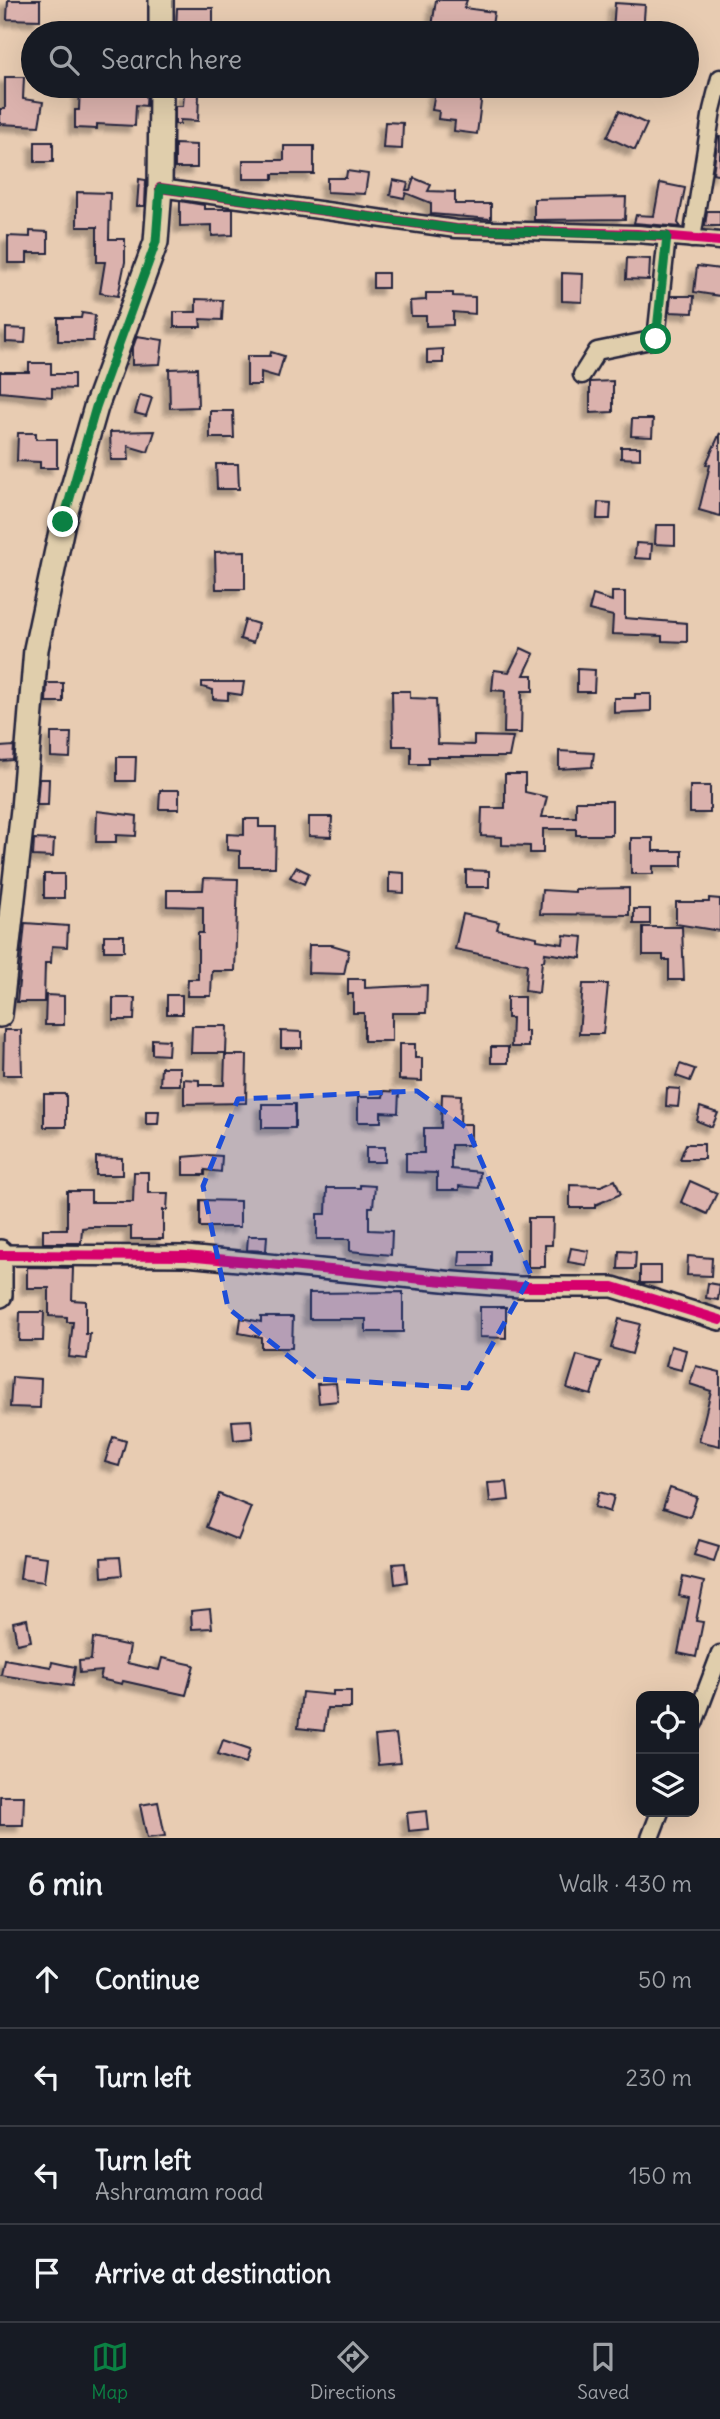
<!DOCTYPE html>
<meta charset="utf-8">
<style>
body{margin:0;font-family:Delius,sans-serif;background:#20242c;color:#f1f3f6}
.controls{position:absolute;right:21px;bottom:21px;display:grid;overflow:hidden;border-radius:14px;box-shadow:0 7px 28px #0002}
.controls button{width:63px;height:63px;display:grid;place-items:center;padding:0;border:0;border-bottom:2px solid #363941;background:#171b24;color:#f1f3f6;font:35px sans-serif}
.stop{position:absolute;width:21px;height:21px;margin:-16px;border:5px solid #0b8043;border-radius:50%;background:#fff}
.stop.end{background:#0b8043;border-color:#fff;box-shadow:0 2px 7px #0008}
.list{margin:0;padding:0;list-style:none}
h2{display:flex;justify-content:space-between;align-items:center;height:91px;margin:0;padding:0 28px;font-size:30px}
h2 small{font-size:23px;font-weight:400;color:#9ea1a6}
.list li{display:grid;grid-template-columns:46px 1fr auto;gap:21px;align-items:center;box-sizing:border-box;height:98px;padding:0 28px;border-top:2px solid #363941}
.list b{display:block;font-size:26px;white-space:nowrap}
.list p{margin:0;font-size:23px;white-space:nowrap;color:#9ea1a6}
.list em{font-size:23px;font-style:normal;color:#9ea1a6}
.icon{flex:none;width:38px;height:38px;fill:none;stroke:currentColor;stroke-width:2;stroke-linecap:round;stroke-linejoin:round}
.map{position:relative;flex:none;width:720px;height:1838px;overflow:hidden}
.search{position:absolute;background:#171b24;box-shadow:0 7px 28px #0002;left:21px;right:21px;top:21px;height:77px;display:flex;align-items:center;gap:18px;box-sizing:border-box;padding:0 24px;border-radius:38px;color:#9ea1a6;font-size:26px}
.sheet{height:483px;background:#171b24}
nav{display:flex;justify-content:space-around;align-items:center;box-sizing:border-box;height:98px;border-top:2px solid #363941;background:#171b24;font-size:19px;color:#9ea1a6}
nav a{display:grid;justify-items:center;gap:4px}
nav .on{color:#0b8043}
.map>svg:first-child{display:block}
.building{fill:#dbb2ad;stroke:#22223b;stroke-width:2;filter:url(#shadow)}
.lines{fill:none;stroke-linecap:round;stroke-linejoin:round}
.minor-casing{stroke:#22223b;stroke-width:21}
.tertiary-casing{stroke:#22223b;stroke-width:24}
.secondary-casing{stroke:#22223b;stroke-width:28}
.minor{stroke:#e0ceac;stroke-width:16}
.tertiary{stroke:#e0ceac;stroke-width:19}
.secondary{stroke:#e0ceac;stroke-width:23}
.cycleway-casing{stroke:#e0ceac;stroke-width:15}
.cycleway{stroke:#d6006c;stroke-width:10}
.route{stroke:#0b8043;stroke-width:9}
.marked{fill:#1d4ed8;fill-opacity:0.2;stroke:#1d4ed8;stroke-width:5;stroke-dasharray:14 9;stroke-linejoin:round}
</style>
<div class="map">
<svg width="720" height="1838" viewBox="0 0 720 1838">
<defs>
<filter id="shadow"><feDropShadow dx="-6" dy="6" stdDeviation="2" flood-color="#0004"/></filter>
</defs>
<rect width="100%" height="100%" fill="#e8ccb2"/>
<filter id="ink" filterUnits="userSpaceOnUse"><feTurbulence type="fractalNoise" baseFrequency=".0143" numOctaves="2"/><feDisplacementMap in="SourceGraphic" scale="14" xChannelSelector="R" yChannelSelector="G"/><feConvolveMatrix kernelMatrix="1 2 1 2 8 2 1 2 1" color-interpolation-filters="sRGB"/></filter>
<g filter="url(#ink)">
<g class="building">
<polygon points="8,0 40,0 40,20 7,19"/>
<polygon points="436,0 467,0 464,8 494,12 491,33 431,33"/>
<polygon points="615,3 645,5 643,33 613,32"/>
<polygon points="177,8 213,8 213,33 176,33"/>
<polygon points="5,77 24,77 23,99 43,102 39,126 0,124 0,109 5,109"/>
<polygon points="80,86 147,86 146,106 136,105 135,126 97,124 97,129 75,128 75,110 79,110"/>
<polygon points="436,86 483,86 477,134 454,131 455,121 438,119 439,111 432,110"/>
<polygon points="184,93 199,94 198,121 180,120 180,124 175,124 175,106 183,106"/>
<polygon points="619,111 647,124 635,150 607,137"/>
<polygon points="385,122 403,123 402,149 383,148"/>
<polygon points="718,137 720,137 720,175 713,173"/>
<rect x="35" y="142" width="18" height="20"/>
<polygon points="175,144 197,145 197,168 175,168"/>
<polygon points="284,146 314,146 314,174 273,174 273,179 243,179 243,160 284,160"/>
<polygon points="347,171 368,174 365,194 327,192 327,178 346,178"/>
<polygon points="414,178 431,185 428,191 455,192 455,204 491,204 491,219 431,214 431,203 406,193 404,198 390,195 393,180 408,183 406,190 410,190"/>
<polygon points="139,179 146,180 145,206 137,206"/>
<polygon points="660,183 685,188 678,223 681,227 634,223 636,215 654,216"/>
<polygon points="77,192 110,193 109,239 125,239 125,262 118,296 100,293 105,262 97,262 97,227 77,227"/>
<polygon points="626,197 625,219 534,220 534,199"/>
<polygon points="180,201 204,205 204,209 233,209 233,235 212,236 212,225 180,226"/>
<polygon points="707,211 720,211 720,226 705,226"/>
<polygon points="30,231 48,232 48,253 27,253 27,263 8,263 8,236 30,237"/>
<polygon points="627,258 650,259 649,280 626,279"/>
<polygon points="697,266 720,269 720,296 694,292"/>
<rect x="373" y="273" width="15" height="15"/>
<polygon points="562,273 583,274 582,302 562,301"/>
<polygon points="426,293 453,293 453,296 475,297 475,314 453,312 453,325 426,326 426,316 411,316 410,301 426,300"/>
<polygon points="671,296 694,296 693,313 669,312"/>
<polygon points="196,299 223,300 222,320 200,319 201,327 174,327 174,312 196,312"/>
<polygon points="82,313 95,315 93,341 58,341 58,318 81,318"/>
<polygon points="6,328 26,329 25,343 6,342"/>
<polygon points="137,336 163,340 160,364 132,365 132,350"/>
<polygon points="443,349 443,363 427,363 427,350"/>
<polygon points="271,352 284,356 278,377 261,372 261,385 247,385 247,356 270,356"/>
<polygon points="29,363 51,363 51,374 74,374 74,389 52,388 52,397 0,392 0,372 29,372"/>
<polygon points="197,368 198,407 170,408 169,369"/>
<polygon points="613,381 613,412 590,413 590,382"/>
<polygon points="140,395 152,398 146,416 135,413"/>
<polygon points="210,411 233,411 234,438 210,438"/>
<polygon points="632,419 653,419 652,437 631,436"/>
<polygon points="155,431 148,452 128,446 129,460 111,460 110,432"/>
<polygon points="18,433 36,433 36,439 57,439 57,468 40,468 40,462 17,461"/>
<polygon points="720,433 720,516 699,510 710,465 706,464"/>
<polygon points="621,447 640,447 640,459 621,458"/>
<polygon points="216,464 238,464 239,489 217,489"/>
<polygon points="598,502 611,503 610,519 597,519"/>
<polygon points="656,525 675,525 675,545 655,544"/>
<polygon points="636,543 652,544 651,559 635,558"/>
<polygon points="245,551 245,589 216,589 215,552"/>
<polygon points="612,592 625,592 625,618 687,623 687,642 662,641 662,636 612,634 613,616 589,610 593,595 612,601"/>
<polygon points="245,620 258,624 253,643 240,639"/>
<polygon points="521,648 534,654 524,675 533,675 533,691 522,691 521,733 504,733 505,691 492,690 494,670 509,672"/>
<polygon points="577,669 595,670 594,692 577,692"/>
<polygon points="202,682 244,682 242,695 228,693 228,700 213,699 213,690 202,687"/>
<polygon points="47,683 63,683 63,702 46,702"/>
<polygon points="392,691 410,691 410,698 436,699 438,744 474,745 474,736 513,737 509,757 428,757 428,764 411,764 411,746 393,746"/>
<polygon points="635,694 651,694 651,711 614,713 614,698 635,698"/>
<polygon points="51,733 71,733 70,758 51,757"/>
<polygon points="14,746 13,760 0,761 0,747"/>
<polygon points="559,751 594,753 592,767 559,769"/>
<polygon points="117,757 136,757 135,781 117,781"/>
<polygon points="505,774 525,774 525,792 547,797 542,817 576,817 576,801 612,801 612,835 576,835 576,829 543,829 543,853 530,853 530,846 502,845 502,837 481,836 482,808 505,808"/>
<polygon points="39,779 49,779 48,805 37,805"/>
<rect x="690" y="786" width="20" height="27"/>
<polygon points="160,790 179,790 179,809 159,809"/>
<polygon points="97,811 137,816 136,836 116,835 116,842 96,842"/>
<polygon points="309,817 332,817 331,837 309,836"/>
<polygon points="244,819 259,819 259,827 276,827 275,867 240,867 240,851 227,850 227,834 244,835"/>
<polygon points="631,838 653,838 653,851 682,851 682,866 653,866 653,874 631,874"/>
<polygon points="34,839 54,840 53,857 33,856"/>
<polygon points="296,867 309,873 304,884 290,877"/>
<polygon points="466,870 489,871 489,887 466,887"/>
<polygon points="389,872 404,873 404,893 389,892"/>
<rect x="44" y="874" width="20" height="24"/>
<polygon points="204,878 238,879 235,971 212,971 211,996 187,996 188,979 198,979 198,933 203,933 203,907 167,906 167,890 203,890"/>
<polygon points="629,888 629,915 540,914 542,890 575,892 575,889"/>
<polygon points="709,898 720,899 720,931 676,924 676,902 709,902"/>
<rect x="634" y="909" width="16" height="15"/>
<polygon points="463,914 499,922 497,929 537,937 537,940 563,944 564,935 583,937 581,958 545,953 544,961 542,961 539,993 525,991 527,964 455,949"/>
<polygon points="25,923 68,926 67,947 52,946 51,963 45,963 44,1002 17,1002"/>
<polygon points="643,927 682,927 684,980 669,980 669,960 663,960 663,955 643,955"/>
<rect x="104" y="935" width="20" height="16"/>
<polygon points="309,945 332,945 349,950 344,974 308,973"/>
<polygon points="348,979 365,979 365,988 427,985 426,1013 392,1013 392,1041 364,1041 364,1013 353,1013 353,994 348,994"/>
<polygon points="583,984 608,984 603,1034 579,1034"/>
<polygon points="46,995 64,996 64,1025 45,1025"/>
<rect x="167" y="995" width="15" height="19"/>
<polygon points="507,997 524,997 524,1031 528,1031 528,1047 511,1047 512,1018 507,1018"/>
<polygon points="113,998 135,998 134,1020 113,1020"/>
<polygon points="192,1026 227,1026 226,1053 191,1053"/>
<polygon points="4,1030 21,1030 22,1075 3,1075"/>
<polygon points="281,1031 302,1032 302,1048 281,1048"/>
<polygon points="152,1039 169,1040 168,1055 152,1054"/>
<polygon points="399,1044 415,1044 415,1058 422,1058 422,1081 399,1080"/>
<rect x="491" y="1047" width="17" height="16"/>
<polygon points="225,1055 247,1055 246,1103 184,1104 184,1079 199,1080 199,1085 224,1085"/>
<polygon points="680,1064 695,1069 690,1081 676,1076"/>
<polygon points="161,1067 180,1067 180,1085 160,1085"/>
<polygon points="667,1088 680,1089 678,1107 666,1106"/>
<polygon points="384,1091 399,1092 398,1113 381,1112 381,1122 358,1122 358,1097 383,1097"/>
<rect x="44" y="1094" width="22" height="33"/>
<polygon points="442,1094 461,1095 460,1124 471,1124 471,1145 451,1145 451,1169 480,1172 479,1188 459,1186 459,1190 437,1190 437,1173 406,1172 406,1153 424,1153 424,1128 441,1128"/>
<rect x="262" y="1104" width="33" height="24"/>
<polygon points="700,1107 718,1113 712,1127 697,1121"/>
<polygon points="146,1111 159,1111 158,1124 146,1124"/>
<polygon points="686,1144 704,1144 704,1159 680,1159"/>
<rect x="366" y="1147" width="19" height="15"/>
<polygon points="207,1155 222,1156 221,1172 205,1170 205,1175 183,1175 183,1157"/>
<polygon points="96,1157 122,1158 122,1175 96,1175"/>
<polygon points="134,1172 148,1172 148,1193 168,1193 167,1210 163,1210 163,1239 131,1239 131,1227 89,1227 82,1228 81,1243 43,1243 43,1229 67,1229 67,1191 91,1191 91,1202 133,1202"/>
<polygon points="615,1180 621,1194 595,1205 595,1208 570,1208 570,1185 601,1186"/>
<polygon points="690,1181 717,1193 707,1214 681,1202"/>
<polygon points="360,1185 375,1186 373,1207 369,1207 369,1230 392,1231 391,1255 350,1251 350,1239 317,1239 317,1214 326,1214 327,1188 360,1188"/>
<polygon points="200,1200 240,1201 240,1227 200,1227"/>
<polygon points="528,1218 553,1218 552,1245 545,1245 545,1267 528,1267"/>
<polygon points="248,1236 267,1236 266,1251 247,1250"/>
<polygon points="571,1248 589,1251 586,1265 568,1262"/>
<polygon points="460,1251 491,1251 491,1266 459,1266"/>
<polygon points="619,1251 636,1252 635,1269 618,1269"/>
<polygon points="688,1256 712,1258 711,1276 687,1275"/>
<rect x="640" y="1266" width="21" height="17"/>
<polygon points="27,1267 73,1268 72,1300 86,1301 86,1334 90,1334 87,1359 69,1357 73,1322 67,1322 67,1317 49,1316 49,1288 27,1288"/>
<polygon points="708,1283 720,1285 718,1300 706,1298"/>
<polygon points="403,1292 403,1332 366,1332 366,1319 309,1319 309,1293"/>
<polygon points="480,1307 506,1307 506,1338 480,1337"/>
<polygon points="20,1312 44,1312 43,1341 19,1341"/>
<polygon points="261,1317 293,1317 292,1348 261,1348 261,1337 239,1333 241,1318 261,1322"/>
<polygon points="619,1319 640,1324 632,1354 611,1348"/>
<polygon points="671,1346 686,1350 681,1370 666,1366"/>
<polygon points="577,1355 601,1362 591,1395 567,1388"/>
<polygon points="696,1366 720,1372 720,1446 699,1441 711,1391 690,1384"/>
<polygon points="12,1377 41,1379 40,1408 10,1407"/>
<polygon points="336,1383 338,1401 319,1403 317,1384"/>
<polygon points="251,1420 253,1438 234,1440 232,1421"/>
<polygon points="113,1437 126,1441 119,1466 105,1462"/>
<polygon points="507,1482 509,1500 490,1502 488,1483"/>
<polygon points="670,1488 697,1497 690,1517 663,1508"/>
<polygon points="599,1492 614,1496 610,1512 595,1507"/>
<polygon points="219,1494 251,1507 238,1540 206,1527"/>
<polygon points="699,1540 719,1546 714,1561 694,1555"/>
<polygon points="23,1554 47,1557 44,1582 20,1579"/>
<polygon points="120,1557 122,1575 102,1577 101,1558"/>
<polygon points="405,1563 407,1582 395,1584 393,1564"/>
<polygon points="683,1577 704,1582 696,1621 703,1622 696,1657 678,1653 689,1598 679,1596"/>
<polygon points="210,1609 212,1628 192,1629 191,1611"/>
<polygon points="27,1619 31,1641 17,1644 13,1622"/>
<polygon points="93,1638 130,1646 127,1663 159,1670 162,1658 194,1665 186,1695 123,1681 122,1684 100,1679 102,1671 80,1673 79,1661 91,1660"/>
<polygon points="4,1659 51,1667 52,1662 75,1667 72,1686 1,1675"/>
<polygon points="333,1691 351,1691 351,1708 327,1708 324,1731 298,1728 302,1692 333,1695"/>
<polygon points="396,1734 400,1763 378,1765 375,1736"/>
<polygon points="223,1740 250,1749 246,1763 218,1754"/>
<polygon points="0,1796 24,1796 23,1825 0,1825"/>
<polygon points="158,1802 165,1836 147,1838 140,1805"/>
<polygon points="426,1811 428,1829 409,1831 407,1813"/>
</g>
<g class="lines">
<defs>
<g id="minor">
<polyline points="160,188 456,229 637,234 720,241"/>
<polyline points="692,239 712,110 720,78"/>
<polyline points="582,375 597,351 656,339 667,236"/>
<polyline points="694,1723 720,1654"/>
<polyline points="650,1838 660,1812"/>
</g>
<polyline id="tertiary" points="0,1255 186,1256 454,1282 520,1287 613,1287 720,1320"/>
<g id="secondary">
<polyline points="161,33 161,0"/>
<polyline points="0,1015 23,809 36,649 63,522 96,407 156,242 160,188 161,86"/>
<polyline points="0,1252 0,1295"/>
</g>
</defs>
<use href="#minor" class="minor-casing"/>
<use href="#tertiary" class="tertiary-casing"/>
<use href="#secondary" class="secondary-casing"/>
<use href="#minor" class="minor"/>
<use href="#tertiary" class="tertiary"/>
<use href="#secondary" class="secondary"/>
<defs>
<g id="cycleway">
<polyline points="160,188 456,229 637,234 720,241"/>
<polyline points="0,1255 186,1256 454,1282 520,1287 613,1287 720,1320"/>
</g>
</defs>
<use href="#cycleway" class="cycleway-casing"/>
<use href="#cycleway" class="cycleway"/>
</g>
</g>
<g class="lines" filter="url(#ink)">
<polyline class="route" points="63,522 96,407 156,242 160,188 456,229 667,236 656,339"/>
</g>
<path class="marked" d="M417,1091l50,37 64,147 -63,113 -151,-9 -89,-71 -25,-122 35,-87z"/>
</svg>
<div class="controls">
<button><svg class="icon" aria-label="locate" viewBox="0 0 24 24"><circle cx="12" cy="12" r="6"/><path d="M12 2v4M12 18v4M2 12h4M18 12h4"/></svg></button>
<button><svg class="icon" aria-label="layers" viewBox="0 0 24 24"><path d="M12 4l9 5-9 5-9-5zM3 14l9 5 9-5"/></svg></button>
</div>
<div class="stop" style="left:656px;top:339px"></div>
<div class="stop end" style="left:63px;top:522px"></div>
<div class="search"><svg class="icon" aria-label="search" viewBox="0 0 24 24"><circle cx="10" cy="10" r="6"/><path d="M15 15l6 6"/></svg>Search here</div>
</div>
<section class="sheet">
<h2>6 min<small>Walk · 430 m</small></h2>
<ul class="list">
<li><svg class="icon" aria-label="ahead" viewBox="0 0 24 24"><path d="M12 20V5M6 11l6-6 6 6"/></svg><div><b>Continue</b></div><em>50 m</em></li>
<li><svg class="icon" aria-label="left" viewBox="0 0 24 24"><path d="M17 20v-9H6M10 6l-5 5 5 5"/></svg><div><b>Turn left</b></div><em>230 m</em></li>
<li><svg class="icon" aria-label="left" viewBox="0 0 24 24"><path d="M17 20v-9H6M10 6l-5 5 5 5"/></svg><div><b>Turn left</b><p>Ashramam road</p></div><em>150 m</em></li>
<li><svg class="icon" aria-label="arrive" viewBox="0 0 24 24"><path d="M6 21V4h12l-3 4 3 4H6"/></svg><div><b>Arrive at destination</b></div></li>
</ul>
</section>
<nav>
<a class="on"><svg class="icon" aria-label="map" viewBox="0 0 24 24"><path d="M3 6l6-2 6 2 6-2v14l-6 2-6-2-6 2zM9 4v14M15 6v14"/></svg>Map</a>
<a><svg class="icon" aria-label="directions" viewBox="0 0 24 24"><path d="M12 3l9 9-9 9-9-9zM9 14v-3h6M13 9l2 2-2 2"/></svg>Directions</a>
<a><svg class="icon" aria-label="saved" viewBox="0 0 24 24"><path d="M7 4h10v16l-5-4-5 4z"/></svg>Saved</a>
</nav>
